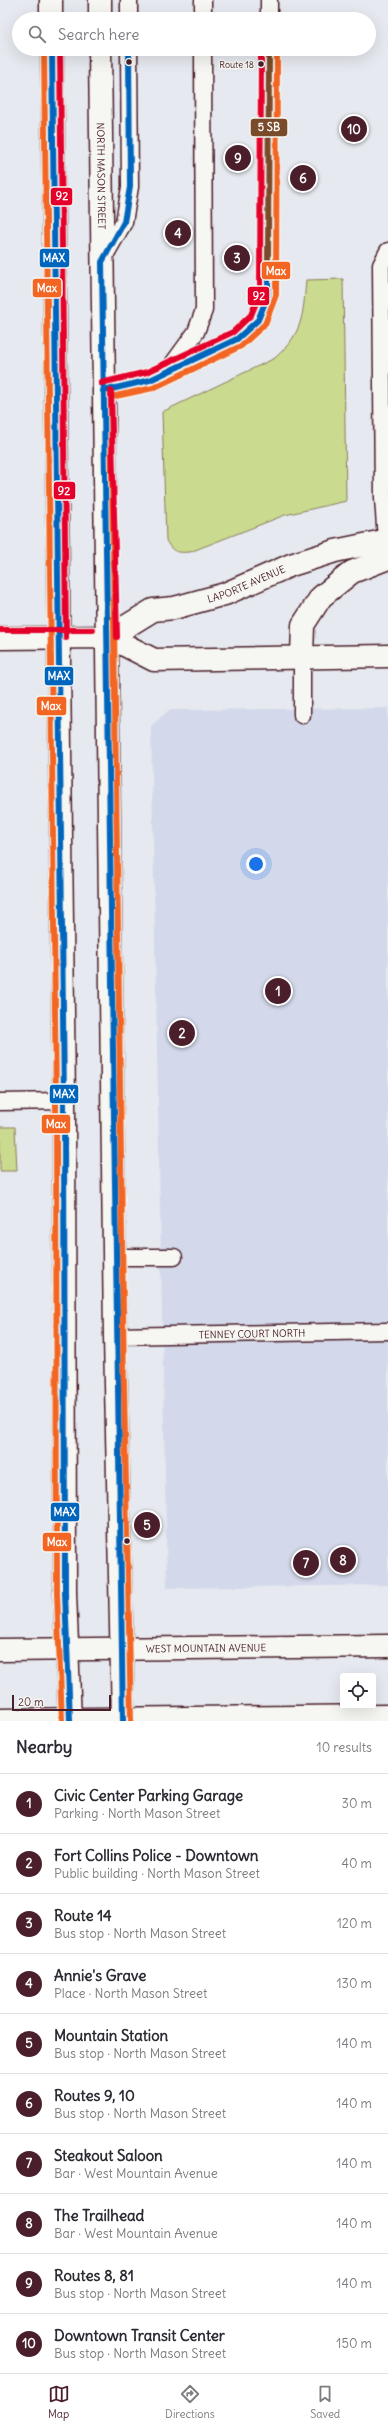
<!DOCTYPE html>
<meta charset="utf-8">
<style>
body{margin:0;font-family:Delius,sans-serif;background:#f2f2f3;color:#2b2b33}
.controls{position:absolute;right:12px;bottom:12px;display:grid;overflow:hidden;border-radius:4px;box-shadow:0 4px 16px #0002}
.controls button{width:36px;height:36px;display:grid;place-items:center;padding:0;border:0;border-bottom:1px solid #e1e1e2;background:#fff;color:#2b2b33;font:20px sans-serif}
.scale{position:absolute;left:12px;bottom:10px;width:99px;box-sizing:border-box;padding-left:4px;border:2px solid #4a1f2b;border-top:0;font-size:11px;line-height:14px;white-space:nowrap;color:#4a1f2b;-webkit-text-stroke:3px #f6f6f2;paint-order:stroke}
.you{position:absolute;left:256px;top:864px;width:14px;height:14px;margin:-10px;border:3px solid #fff;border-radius:50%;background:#1a73e8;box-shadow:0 0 0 6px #1a73e833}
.badge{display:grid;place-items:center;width:26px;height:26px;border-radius:50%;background:#4a1f2b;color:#fff;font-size:13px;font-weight:700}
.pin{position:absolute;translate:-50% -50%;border:2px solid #fff;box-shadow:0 1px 4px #0006}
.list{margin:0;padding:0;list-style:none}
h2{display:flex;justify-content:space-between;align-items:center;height:52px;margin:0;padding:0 16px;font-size:17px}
h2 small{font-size:13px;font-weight:400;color:#7c7c81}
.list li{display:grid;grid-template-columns:26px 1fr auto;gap:12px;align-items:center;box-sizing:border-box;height:60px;padding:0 16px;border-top:1px solid #e1e1e2}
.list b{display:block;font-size:15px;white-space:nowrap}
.list p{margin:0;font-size:13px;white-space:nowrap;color:#7c7c81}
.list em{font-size:13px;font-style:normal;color:#7c7c81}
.icon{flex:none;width:22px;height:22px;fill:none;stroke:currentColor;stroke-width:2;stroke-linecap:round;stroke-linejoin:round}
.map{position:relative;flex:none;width:388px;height:1721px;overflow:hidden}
.search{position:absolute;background:#fff;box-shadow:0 4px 16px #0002;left:12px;right:12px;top:12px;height:44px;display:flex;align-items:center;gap:10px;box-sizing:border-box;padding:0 14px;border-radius:22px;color:#7c7c81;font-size:15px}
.sheet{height:652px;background:#fff}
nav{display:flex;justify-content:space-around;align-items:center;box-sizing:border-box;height:56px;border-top:1px solid #e1e1e2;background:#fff;font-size:11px;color:#7c7c81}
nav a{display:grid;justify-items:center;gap:2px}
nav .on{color:#4a1f2b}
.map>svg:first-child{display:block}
.built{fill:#d3d9eb}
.green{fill:#cada8f;stroke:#8a7c5d}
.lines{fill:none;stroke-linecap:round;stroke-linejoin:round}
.lane-casing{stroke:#4a1f2b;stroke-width:19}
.secondary-casing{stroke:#4a1f2b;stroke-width:25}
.lane{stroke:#f6f6f2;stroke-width:16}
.secondary{stroke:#f6f6f2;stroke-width:22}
.bus-1-casing{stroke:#f6f6f2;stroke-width:9}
.bus-2-casing{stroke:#f6f6f2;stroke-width:9}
.bus-3-casing{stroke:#f6f6f2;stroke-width:9}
.bus-4-casing{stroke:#f6f6f2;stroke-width:9}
.bus-1{stroke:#0065bd;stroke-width:6}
.bus-2{stroke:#f26522;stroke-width:6}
.bus-3{stroke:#e4002b;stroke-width:6}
.bus-4{stroke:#7a4b2a;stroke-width:6}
.bus-dot{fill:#4a1f2b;stroke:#f6f6f2;stroke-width:1.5}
.labels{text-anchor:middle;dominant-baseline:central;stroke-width:3.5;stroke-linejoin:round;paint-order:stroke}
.bus-label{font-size:9px;fill:#4a1f2b;stroke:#f6f6f2;text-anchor:end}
.street-label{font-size:10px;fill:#4a1f2b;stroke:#f6f6f2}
.line-badge{stroke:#f6f6f2;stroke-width:1.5}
.badge-label{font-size:11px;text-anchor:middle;font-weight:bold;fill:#fff}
</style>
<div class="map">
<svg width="388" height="1721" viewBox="0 0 388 1721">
<rect width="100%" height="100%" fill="#e6e9ef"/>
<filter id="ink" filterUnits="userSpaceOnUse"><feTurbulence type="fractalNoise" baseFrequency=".025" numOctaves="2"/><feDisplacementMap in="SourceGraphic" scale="8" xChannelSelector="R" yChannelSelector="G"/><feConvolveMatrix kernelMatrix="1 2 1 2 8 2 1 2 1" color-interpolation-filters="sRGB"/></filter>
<g filter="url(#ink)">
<polygon class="built" points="388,708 388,1585 167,1588 151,726 169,710"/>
<g class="green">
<path d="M343,279l3,222 -61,14 -95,37c-14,1 -18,0 -24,-12l-4,-128 113,-54c28,-25 28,-42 31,-78z"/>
<polygon points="0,1127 15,1127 17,1171 0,1171"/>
</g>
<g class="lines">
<defs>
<g id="lane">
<polyline points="129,0 129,19"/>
<polyline points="269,0 269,19"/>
<polyline points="203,19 203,0"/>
<polyline points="103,259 124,222 130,187 129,49"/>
<polyline points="169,369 196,332 204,310 203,49"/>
<polyline points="103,391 150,380 237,339 258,320 268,295 269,49"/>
<polyline points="386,540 383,498 381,265 388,251"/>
<polyline points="302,656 302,715"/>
<polyline points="0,1102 64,1101"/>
<polyline points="114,1257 174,1257"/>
<path id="s1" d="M115,1336l273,-5"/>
</g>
<g id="secondary">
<polyline points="51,0 51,19"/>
<polyline points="100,0 100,19"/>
<polyline points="52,49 64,1101 65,1593 70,1721"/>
<path id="s2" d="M100,49l15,1287 8,385"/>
<path id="s3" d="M109,637l44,-27 21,-2 51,-14 66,-29 44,-14 53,-11"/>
<polyline points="0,638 109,637 154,660 388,656"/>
<polyline points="302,656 303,625 321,597 352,572 388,558"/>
<path id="s4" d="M0,1650l388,-4"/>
<polyline points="0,1720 388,1716"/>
</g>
</defs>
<use href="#lane" class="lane-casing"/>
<use href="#secondary" class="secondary-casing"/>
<use href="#lane" class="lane"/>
<use href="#secondary" class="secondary"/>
<defs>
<g id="bus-1">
<polyline points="52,49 64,1101 65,1593 70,1721"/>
<polyline points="103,391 150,380 237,339 258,320 268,295 268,266"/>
<path d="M123,1721c-10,-486 -12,-973 -21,-1459l22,-40 6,-35 -1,-138"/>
</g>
<g id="bus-2">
<polyline points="44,49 56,1101 57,1593 62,1721"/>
<polyline points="131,1721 124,1388 111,397 153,388 241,346 265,324 276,295 277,49"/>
</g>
<g id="bus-3">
<polyline points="60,49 66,638"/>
<polyline points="101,383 147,372 233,332 251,315 260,293 261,49"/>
<polyline points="111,391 117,637"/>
<polyline points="0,630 93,630"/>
</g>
<polyline id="bus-4" points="268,266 269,49"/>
</defs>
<use href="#bus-1" class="bus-1-casing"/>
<use href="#bus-2" class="bus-2-casing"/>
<use href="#bus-3" class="bus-3-casing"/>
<use href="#bus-4" class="bus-4-casing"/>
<use href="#bus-1" class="bus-1"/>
<use href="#bus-2" class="bus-2"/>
<use href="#bus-3" class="bus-3"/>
<use href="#bus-4" class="bus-4"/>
</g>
</g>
<g class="bus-dot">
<circle cx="129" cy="62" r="3.5"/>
<circle cx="261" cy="64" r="3.5"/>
<circle cx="127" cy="1541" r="3.5"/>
</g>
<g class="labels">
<g class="bus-label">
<text x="254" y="64">Route 18</text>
</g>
<g class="street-label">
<text stroke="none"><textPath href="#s2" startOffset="127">NORTH MASON STREET</textPath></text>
<text stroke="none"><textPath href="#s3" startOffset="149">LAPORTE AVENUE</textPath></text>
<text stroke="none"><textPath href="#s1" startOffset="137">TENNEY COURT NORTH</textPath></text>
<text stroke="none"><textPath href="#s4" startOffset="206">WEST MOUNTAIN AVENUE</textPath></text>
</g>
</g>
<g class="line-badge">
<rect x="250" y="118" width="38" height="19" rx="4" fill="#7a4b2a"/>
<rect x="50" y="187" width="23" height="19" rx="4" fill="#e4002b"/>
<rect x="39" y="248" width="31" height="20" rx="4" fill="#0065bd"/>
<rect x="261" y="261" width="30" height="19" rx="4" fill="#f26522"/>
<rect x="32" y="278" width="30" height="20" rx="4" fill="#f26522"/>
<rect x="247" y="286" width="23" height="20" rx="4" fill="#e4002b"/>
<rect x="53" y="481" width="23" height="19" rx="4" fill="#e4002b"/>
<rect x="44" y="666" width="30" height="20" rx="4" fill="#0065bd"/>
<rect x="36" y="696" width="31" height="20" rx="4" fill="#f26522"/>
<rect x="49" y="1084" width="30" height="20" rx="4" fill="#0065bd"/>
<rect x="41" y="1114" width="30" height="20" rx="4" fill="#f26522"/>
<rect x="50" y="1502" width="30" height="20" rx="4" fill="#0065bd"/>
<rect x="42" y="1532" width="30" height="20" rx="4" fill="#f26522"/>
</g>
<g class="badge-label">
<text x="269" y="131">5 SB</text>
<text x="62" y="200">92</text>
<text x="54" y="262">MAX</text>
<text x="276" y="275">Max</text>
<text x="47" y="292">Max</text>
<text x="259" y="300">92</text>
<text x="64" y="495">92</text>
<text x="59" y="680">MAX</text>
<text x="51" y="710">Max</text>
<text x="64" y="1098">MAX</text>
<text x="56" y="1128">Max</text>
<text x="65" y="1516">MAX</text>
<text x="57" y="1546">Max</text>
</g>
</svg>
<div class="controls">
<button><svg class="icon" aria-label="locate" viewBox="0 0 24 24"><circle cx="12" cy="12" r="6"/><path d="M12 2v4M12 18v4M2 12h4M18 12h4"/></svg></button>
</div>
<div class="scale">20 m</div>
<div class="you"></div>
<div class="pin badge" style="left:278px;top:991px">1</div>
<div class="pin badge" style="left:182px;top:1033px">2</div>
<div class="pin badge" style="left:237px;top:258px">3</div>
<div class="pin badge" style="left:178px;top:233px">4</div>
<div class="pin badge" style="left:147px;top:1525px">5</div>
<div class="pin badge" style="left:303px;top:178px">6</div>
<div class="pin badge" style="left:306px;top:1563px">7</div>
<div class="pin badge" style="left:343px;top:1560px">8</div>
<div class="pin badge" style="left:238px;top:158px">9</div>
<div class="pin badge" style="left:354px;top:129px">10</div>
<div class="search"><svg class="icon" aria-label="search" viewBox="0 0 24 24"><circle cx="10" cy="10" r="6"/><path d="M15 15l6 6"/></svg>Search here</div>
</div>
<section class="sheet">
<h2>Nearby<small>10 results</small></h2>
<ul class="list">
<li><span class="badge">1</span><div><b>Civic Center Parking Garage</b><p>Parking · North Mason Street</p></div><em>30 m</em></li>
<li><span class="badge">2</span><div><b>Fort Collins Police - Downtown</b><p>Public building · North Mason Street</p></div><em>40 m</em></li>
<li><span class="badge">3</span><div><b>Route 14</b><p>Bus stop · North Mason Street</p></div><em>120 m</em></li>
<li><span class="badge">4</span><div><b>Annie's Grave</b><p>Place · North Mason Street</p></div><em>130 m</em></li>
<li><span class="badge">5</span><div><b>Mountain Station</b><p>Bus stop · North Mason Street</p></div><em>140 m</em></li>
<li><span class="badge">6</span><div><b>Routes 9, 10</b><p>Bus stop · North Mason Street</p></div><em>140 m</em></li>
<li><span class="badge">7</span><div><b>Steakout Saloon</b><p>Bar · West Mountain Avenue</p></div><em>140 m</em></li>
<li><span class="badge">8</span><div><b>The Trailhead</b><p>Bar · West Mountain Avenue</p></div><em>140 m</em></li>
<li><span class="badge">9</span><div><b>Routes 8, 81</b><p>Bus stop · North Mason Street</p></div><em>140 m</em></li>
<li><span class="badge">10</span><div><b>Downtown Transit Center</b><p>Bus stop · North Mason Street</p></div><em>150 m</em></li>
</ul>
</section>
<nav>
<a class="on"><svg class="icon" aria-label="map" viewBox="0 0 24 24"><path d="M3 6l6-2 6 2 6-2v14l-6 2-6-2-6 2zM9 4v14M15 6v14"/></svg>Map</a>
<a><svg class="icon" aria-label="directions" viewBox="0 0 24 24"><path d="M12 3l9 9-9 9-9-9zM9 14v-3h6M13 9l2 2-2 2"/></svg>Directions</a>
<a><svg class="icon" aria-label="saved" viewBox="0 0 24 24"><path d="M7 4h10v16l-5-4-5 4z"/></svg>Saved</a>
</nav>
